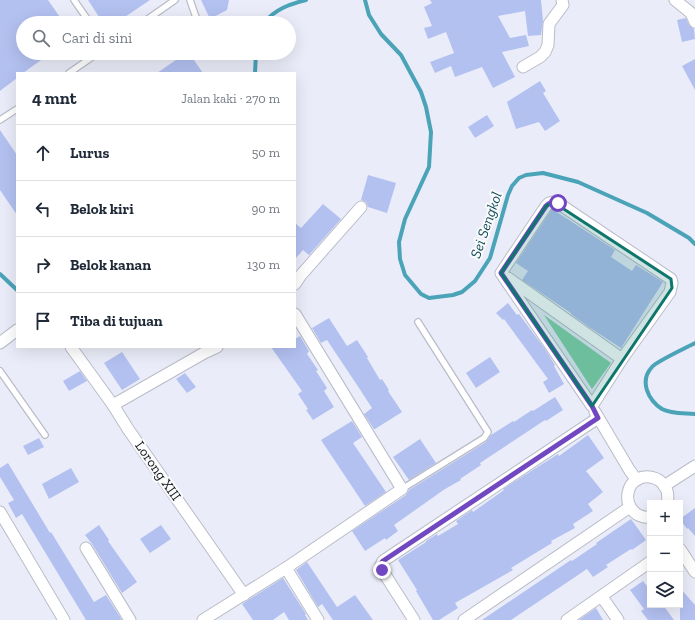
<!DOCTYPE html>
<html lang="id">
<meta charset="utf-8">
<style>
body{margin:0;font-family:"Zilla Slab",serif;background:#f6f6f7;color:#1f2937}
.controls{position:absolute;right:12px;bottom:12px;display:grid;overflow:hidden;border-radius:0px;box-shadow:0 4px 16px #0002}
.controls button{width:36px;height:36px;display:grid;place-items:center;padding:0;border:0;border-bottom:1px solid #e0e1e3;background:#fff;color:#1f2937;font:20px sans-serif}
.stop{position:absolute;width:12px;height:12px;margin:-9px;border:3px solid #7148c1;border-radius:50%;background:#fff}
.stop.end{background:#7148c1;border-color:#fff;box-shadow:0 1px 4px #0008}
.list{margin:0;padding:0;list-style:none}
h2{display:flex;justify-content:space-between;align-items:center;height:52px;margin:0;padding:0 16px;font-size:17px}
h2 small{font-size:13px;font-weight:400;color:#747a83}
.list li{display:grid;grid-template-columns:26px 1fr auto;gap:12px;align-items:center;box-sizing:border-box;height:56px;padding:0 16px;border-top:1px solid #e0e1e3}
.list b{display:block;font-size:15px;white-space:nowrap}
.list em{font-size:13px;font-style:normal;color:#747a83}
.icon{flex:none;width:22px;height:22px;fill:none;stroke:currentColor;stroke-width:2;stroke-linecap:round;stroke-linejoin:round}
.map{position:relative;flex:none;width:695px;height:620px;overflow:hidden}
.search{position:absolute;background:#fff;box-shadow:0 4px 16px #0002;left:16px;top:16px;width:280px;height:44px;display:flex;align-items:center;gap:10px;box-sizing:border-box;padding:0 14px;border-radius:22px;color:#747a83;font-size:15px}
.panel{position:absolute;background:#fff;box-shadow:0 4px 16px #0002;left:16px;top:72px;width:280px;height:276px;border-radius:0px}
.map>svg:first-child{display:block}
.green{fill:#85d0a9}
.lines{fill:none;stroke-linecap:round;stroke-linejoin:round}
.stream{stroke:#4ba3b8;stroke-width:4}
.building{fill:#b3c1f1}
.lane-casing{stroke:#babdc8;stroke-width:8}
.street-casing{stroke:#babdc8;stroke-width:13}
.lane{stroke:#fff;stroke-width:5.5}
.street{stroke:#fff;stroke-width:11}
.route{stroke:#7148c1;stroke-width:5}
.marked{fill:#0f766e;fill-opacity:0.2;stroke:#0f766e;stroke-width:3;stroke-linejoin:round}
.labels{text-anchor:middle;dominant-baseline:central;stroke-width:4;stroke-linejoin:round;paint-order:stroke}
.street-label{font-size:14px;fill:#111216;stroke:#fafbfd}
.water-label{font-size:15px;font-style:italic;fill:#144b57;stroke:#fafbfd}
</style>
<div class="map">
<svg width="695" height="620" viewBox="0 0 695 620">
<rect width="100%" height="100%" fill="#eaedf9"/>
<polygon class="green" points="544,315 611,363 592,389"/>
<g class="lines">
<g class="stream">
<polyline points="365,0 369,15 381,34 401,55 421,92 426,107 431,132 429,167 405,219 399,242 400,259 405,275 421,294 429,298 453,295 462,292 475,281 490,258 508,195 512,186 519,178 526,175 543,173 578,182 647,213 689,238 695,244"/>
<path d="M264,23c11,-14 26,-19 42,-23"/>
<polyline points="255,73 256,53"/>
<polyline points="0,274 17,290"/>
<path d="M695,343c-9,5 -38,18 -43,24 -13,14 -4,33 10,42 9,5 22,4 33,5"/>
</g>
</g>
<g class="building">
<polygon points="0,0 48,0 64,23 23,23 23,53 51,53 23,73 17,73 17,78 0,91"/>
<polygon points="88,0 150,0 116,23 103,23"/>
<polygon points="201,0 229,0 227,10 210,19"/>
<polygon points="430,0 541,0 543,21 541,35 528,36 525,11 498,16 510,38 526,35 529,46 502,52 515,77 493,88 482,67 455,77 451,66 435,73 430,62 454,53 446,32 428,39 424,28 432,26 424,7 432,3"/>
<polygon points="686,18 689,25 694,29 695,39 682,42 677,20"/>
<polygon points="186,53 189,53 203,73 157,73"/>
<polygon points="695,59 695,90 682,66"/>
<polygon points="540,81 546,91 543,93 560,121 545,131 539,122 516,129 507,102"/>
<polygon points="487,115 494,126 475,138 468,127"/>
<polygon points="0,130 17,155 17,215 0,190"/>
<polygon points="368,175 396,183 387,213 368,207 366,202 361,200"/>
<polygon points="323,204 341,219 309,255 303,250 295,259 295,223 301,228"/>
<polygon points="552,209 615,250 611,257 632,271 636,265 663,282 621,348 589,327 571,314 571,313 522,280 528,271 516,263"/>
<polygon points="508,303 517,315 519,314 545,349 555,365 554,366 564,384 549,393 543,382 548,379 504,319 503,320 496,313"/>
<polygon points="329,318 347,346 357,340 368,357 367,358 380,380 382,379 389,390 388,391 402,412 375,429 374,429 364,414 372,408 359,388 327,340 321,343 312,328"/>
<polygon points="300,336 309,351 307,354 318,370 316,371 327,388 324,391 334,407 313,420 306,410 308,409 298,394 302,391 271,347 295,347 295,339"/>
<polygon points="122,352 140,379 122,390 104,363"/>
<polygon points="490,357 500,372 476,388 466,373"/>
<polygon points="80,371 87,381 69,391 63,381"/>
<polygon points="185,373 196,387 187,393 176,379"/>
<polygon points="555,397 563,410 546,421 545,420 480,463 481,465 460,479 461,480 445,489 394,525 398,531 386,540 385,538 365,551 352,531 406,495 409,490 486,442 491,435 513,421 514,422 532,410 533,411"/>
<polygon points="352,421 362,437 353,443 386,492 365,506 321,440"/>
<polygon points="588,435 604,458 586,471 603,492 588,504 593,511 573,524 575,528 551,541 552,543 511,568 513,570 455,603 458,608 439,620 433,620 416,591 417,590 398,560 426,542 426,541 437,534 438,536 458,524 456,521 472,510 473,512 504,490 503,489 558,454 559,456"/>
<polygon points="39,438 44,447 28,455 23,446"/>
<polygon points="420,439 436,463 409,480 393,457"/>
<polygon points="8,463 50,533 51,532 94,602 106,595 122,620 86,620 22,514 16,518 8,503 14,500 0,477 0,468"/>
<polygon points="71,468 79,482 49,499 42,484"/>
<polygon points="695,508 695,536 688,528 687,529 680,519"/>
<polygon points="631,519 646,540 632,550 631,549 606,565 608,567 593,577 587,569 511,620 482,620 571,560 572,561 597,544 596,543"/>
<polygon points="99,525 109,540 108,541 137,582 122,593 92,544 85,535"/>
<polygon points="161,525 171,539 150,553 140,539"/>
<polygon points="307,562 337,607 355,595 373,620 333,620 322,604 318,607 296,570"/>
<polygon points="283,578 306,614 305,615 308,620 289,620 284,612 273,620 253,620 242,604"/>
<polygon points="643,581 650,590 650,605 663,605 674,620 648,620 641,611 644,609 630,590"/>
<polygon points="680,588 695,605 695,620 680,620"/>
<polygon points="596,608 603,620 579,620"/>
</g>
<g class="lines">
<defs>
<g id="lane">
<polyline points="74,0 90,23"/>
<polyline points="190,0 198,23"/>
<polyline points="142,23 175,0"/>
<polyline points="207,53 208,54"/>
<polyline points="69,73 98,53"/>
<polyline points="0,120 17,109"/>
<polyline points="0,371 45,435"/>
<polyline points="402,489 484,438 488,432 418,322"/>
</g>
<g id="street">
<polyline points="675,0 691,13 695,22"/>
<polyline points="523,67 540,57 545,52 548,45 549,24 563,5 562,0"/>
<polygon points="553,202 558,203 671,279 672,283 670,292 622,359 592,406 501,273 546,206 549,203"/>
<polyline points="508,278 622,359"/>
<polyline points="295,284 301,275 361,207"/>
<polyline points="0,343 17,330"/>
<polyline points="71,347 113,405 128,429 244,595"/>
<polyline points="113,405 204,353 217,347"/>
<polyline points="595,412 630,471 637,480"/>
<polyline points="664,486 695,466"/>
<polyline points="0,512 64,620"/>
<path d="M650,517c-7,1 -15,-2 -19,-9 -3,-4 -4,-9 -3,-15 5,-27 46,-18 39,10"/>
<polyline points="86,548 130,620"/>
<polyline points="680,549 695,572"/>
<polyline points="286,568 318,620"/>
<polyline points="602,597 618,620"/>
<polyline points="203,620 286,568 402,489 295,314"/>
<polyline points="414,620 382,570 381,565 383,561 598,418"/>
<polyline points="464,620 630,507"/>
<polyline points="567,620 650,562"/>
</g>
</defs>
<use href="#lane" class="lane-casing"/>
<use href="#street" class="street-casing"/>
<use href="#lane" class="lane"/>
<use href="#street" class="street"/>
</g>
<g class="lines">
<path class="route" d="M382,570l-1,-6 2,-3 215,-143 -6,-12 -91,-133 45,-67c4,-4 7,-4 12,-3"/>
</g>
<path class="marked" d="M553,202l118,77 1,9 -80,118 -91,-133 45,-67z"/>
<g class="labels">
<g class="street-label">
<text transform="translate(158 471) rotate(55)">Lorong XIII</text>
</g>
<g class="water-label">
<text transform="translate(486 225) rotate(-71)">Sei Sengkol</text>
</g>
</g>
</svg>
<div class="controls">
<button>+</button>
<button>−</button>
<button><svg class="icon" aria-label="layers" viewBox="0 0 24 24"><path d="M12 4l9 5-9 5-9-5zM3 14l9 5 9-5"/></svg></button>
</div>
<div class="stop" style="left:558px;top:203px"></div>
<div class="stop end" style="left:382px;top:570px"></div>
<div class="search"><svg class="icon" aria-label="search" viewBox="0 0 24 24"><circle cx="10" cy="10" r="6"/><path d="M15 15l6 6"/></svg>Cari di sini</div>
<section class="panel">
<h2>4 mnt<small>Jalan kaki · 270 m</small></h2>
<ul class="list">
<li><svg class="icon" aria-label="ahead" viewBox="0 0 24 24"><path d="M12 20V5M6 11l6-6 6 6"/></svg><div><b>Lurus</b></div><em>50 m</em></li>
<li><svg class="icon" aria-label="left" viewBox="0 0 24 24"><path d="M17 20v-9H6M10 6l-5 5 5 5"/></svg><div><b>Belok kiri</b></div><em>90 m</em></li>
<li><svg class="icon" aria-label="right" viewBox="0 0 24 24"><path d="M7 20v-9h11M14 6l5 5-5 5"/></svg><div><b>Belok kanan</b></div><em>130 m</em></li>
<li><svg class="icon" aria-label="arrive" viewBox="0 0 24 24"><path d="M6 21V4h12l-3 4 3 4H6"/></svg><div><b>Tiba di tujuan</b></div></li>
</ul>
</section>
</div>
